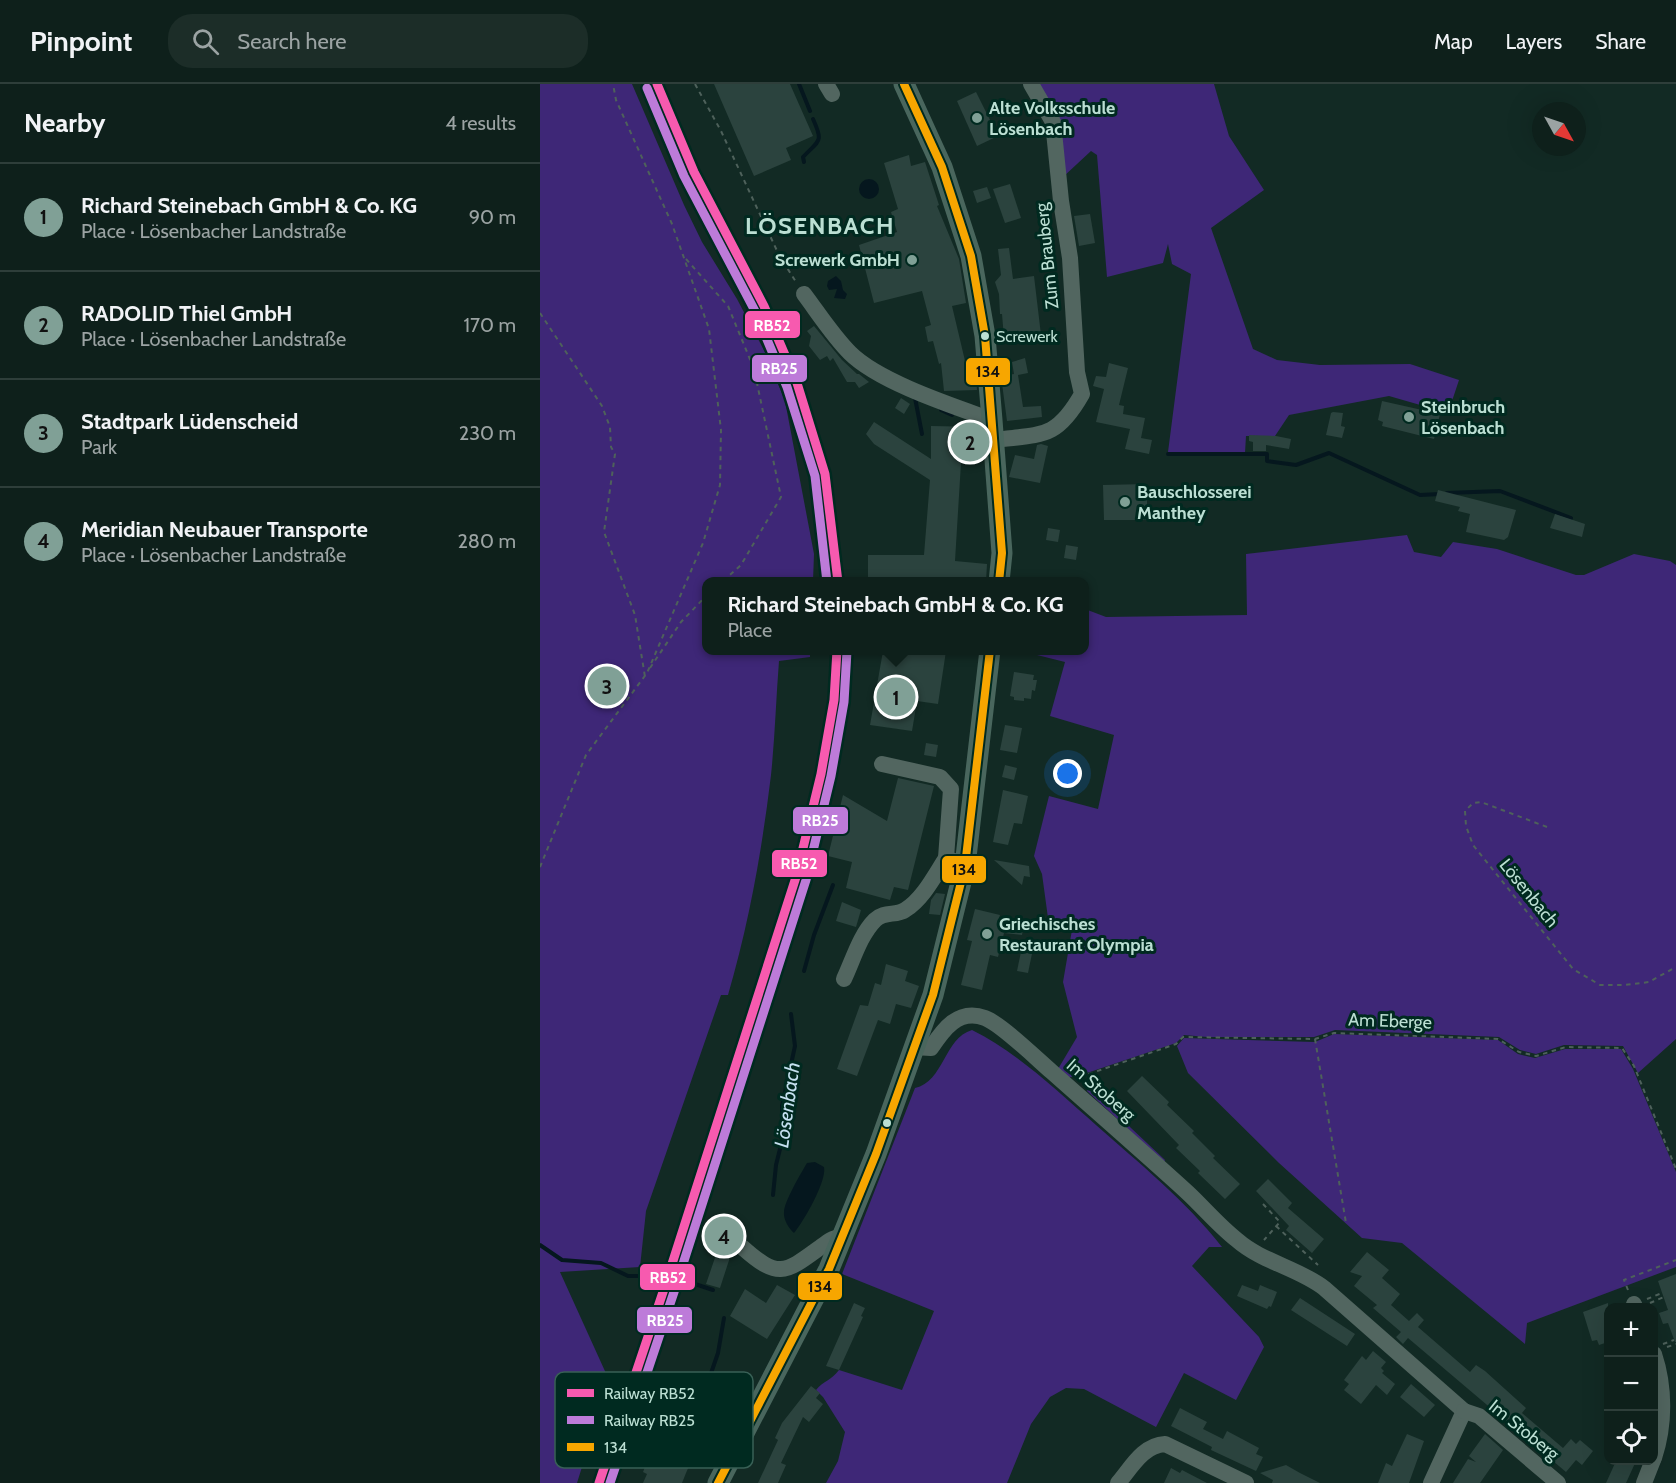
<!DOCTYPE html>
<meta charset="utf-8">
<style>
body{margin:0;font-family:Cabin,sans-serif;background:#1c2d28;color:#f1f3f6}
.controls{position:absolute;right:18px;bottom:18px;display:grid;overflow:hidden;border-radius:12px;box-shadow:0 6px 24px #0002}
.controls button{width:54px;height:54px;display:grid;place-items:center;padding:0;border:0;border-bottom:2px solid #2e3e3a;background:#0e201b;color:#f1f3f6;font:30px sans-serif}
.compass{position:absolute;left:992px;top:18px;width:54px;height:54px;border-radius:50%;background:#0e201b;box-shadow:0 6px 24px #0002;rotate:130deg}
.you{position:absolute;left:528px;top:690px;width:21px;height:21px;margin:-15px;border:4px solid #fff;border-radius:50%;background:#1a73e8;box-shadow:0 0 0 9px #1a73e833}
.badge{display:grid;place-items:center;width:39px;height:39px;border-radius:50%;background:#80a096;color:#111;font-size:20px;font-weight:700}
.pin{position:absolute;translate:-50% -50%;border:3px solid #fff;box-shadow:0 2px 6px #0006}
.popup{position:absolute;left:162px;top:493px;width:387px;height:78px;box-sizing:border-box;display:grid;place-content:center;border-radius:12px;background:#0e201b;filter:drop-shadow(0 2px 4px #0005);font-size:20px;white-space:nowrap;color:#9ba3a3}
.popup b{font-size:22px;color:#f1f3f6}
.popup::after{content:'';position:absolute;left:50%;top:100%;margin-left:-12px;border:12px solid transparent;border-top-color:#0e201b}
.list{margin:0;padding:0;list-style:none}
h2{display:flex;justify-content:space-between;align-items:center;height:78px;margin:0;padding:0 24px;font-size:26px}
h2 small{font-size:20px;font-weight:400;color:#9ba3a3}
.list li{display:grid;grid-template-columns:39px 1fr auto;gap:18px;align-items:center;box-sizing:border-box;height:108px;padding:0 24px;border-top:2px solid #2e3e3a}
.list b{display:block;font-size:22px;white-space:nowrap}
.list p{margin:0;font-size:20px;white-space:nowrap;color:#9ba3a3}
.list em{font-size:20px;font-style:normal;color:#9ba3a3}
.icon{flex:none;width:33px;height:33px;fill:none;stroke:currentColor;stroke-width:2;stroke-linecap:round;stroke-linejoin:round}
.map{position:relative;flex:none;width:1136px;height:1399px;overflow:hidden}
header{display:flex;align-items:center;gap:36px;box-sizing:border-box;height:84px;padding:0 30px;background:#0e201b;border-bottom:2px solid #2e3e3a}
header strong{font-size:28px}
nav{display:flex;gap:33px;margin-inline-start:auto;font-size:21px}
.search{width:420px;height:54px;background:#1c2d28;display:flex;align-items:center;gap:15px;box-sizing:border-box;padding:0 21px;border-radius:24px;color:#9ba3a3;font-size:22px}
main{display:flex}
aside{flex:1;background:#0e201b}
.map>svg:first-child{display:block}
.green{fill:#3e2777}
.water{fill:#05171e}
.lines{fill:none;stroke-linecap:round;stroke-linejoin:round}
.stream{stroke:#05171e;stroke-width:4}
.building{fill:#2b433e}
.path{stroke:#4e615b;stroke-width:2;stroke-dasharray:4.5 4.5;stroke-linecap:butt}
.minor{stroke:#526660;stroke-width:16}
.major{stroke:#49665d;stroke-width:21}
.bus-1-casing{stroke:#002a20;stroke-width:12}
.bus-1{stroke:#f7a600;stroke-width:8}
.rail-1-casing{stroke:#002a20;stroke-width:14}
.rail-2-casing{stroke:#002a20;stroke-width:14}
.rail-1{stroke:#f75aaf;stroke-width:9}
.rail-2{stroke:#bd7bd9;stroke-width:9}
.poi-dot{fill:#80a096;stroke:#002a20;stroke-width:2}
.bus-dot{fill:#bbdfd3;stroke:#002a20;stroke-width:2}
.labels{text-anchor:middle;dominant-baseline:central;stroke-width:6;stroke-linejoin:round;paint-order:stroke}
.bus-label{font-size:16px;fill:#bbdfd3;stroke:#002a20;text-anchor:start}
.poi-label{font-size:18px;font-weight:bold;fill:#bbdfd3;stroke:#002a20;text-anchor:start}
.street-label{font-size:18px;fill:#bbdfd3;stroke:#002a20}
.water-label{font-size:20px;font-style:italic;fill:#c5e1f0;stroke:#002a20}
.district-label{font-size:24px;font-weight:bold;letter-spacing:1.5px;fill:#bbdfd3;stroke:#002a20}
.key{fill:#002a20;stroke:#386056;stroke-width:1.5}
.key-label{font-size:16px;fill:#bbdfd3}
.line-badge{stroke:#002a20;stroke-width:2}
.badge-label{font-size:16px;text-anchor:middle;font-weight:bold;fill:#fff}
.pale-badge-label{font-size:16px;text-anchor:middle;font-weight:bold;fill:#111}
</style>
<header>
<strong>Pinpoint</strong>
<div class="search"><svg class="icon" aria-label="search" viewBox="0 0 24 24"><circle cx="10" cy="10" r="6"/><path d="M15 15l6 6"/></svg>Search here</div>
<nav><a>Map</a><a>Layers</a><a>Share</a></nav>
</header>
<main>
<aside>
<h2>Nearby<small>4 results</small></h2>
<ul class="list">
<li><span class="badge">1</span><div><b>Richard Steinebach GmbH &amp; Co. KG</b><p>Place · Lösenbacher Landstraße</p></div><em>90 m</em></li>
<li><span class="badge">2</span><div><b>RADOLID Thiel GmbH</b><p>Place · Lösenbacher Landstraße</p></div><em>170 m</em></li>
<li><span class="badge">3</span><div><b>Stadtpark Lüdenscheid</b><p>Park</p></div><em>230 m</em></li>
<li><span class="badge">4</span><div><b>Meridian Neubauer Transporte</b><p>Place · Lösenbacher Landstraße</p></div><em>280 m</em></li>
</ul>
</aside>
<div class="map">
<svg width="1136" height="1399" viewBox="0 0 1136 1399">
<rect width="100%" height="100%" fill="#122a24"/>
<g class="green">
<path d="M0,0h92l52,121 18,37 35,57 29,55 19,47 29,153 -1,27 -106,1v68l103,1v6l-31,4c-3,38 -4,76 -8,114 -9,75 -22,148 -43,220h-7l-75,216 -6,56 -80,5 49,108 -32,103h-37z"/>
<polygon points="495,0 674,0 689,52 724,106 671,144 713,265 737,276 780,281 870,280 919,296 908,329 849,312 749,331 735,352 706,352 705,369 628,368 651,190 632,180 628,160 623,179 567,193 557,71 551,67 523,93"/>
<polygon points="867,451 874,468 901,473 913,458 957,465 1036,491 1044,491 1094,470 1130,477 1136,481 1136,955 1098,989 1083,962 1024,961 996,970 980,966 959,953 795,946 774,953 667,953 644,951 636,959 535,993 527,993 518,985 537,953 523,898 533,840 508,834 502,790 494,772 509,712 558,725 574,651 510,632 525,578 481,567 545,566 545,525 566,533 707,531 706,470"/>
<path d="M432,946c46,23 85,61 124,95 44,39 89,75 126,122h-13l-17,19 67,71 5,10 -28,53 -52,-27 -28,54 -72,-38 -18,-1 -16,9 -19,27 -24,59h-181l12,-22 7,-29 -22,-35 -7,-7c8,-10 15,-9 23,-20l63,20 32,-79 -92,-37 73,-186c29,-6 29,-50 57,-58z"/>
<polygon points="794,950 958,956 978,970 995,974 1025,965 1081,965 1093,985 1136,1088 1136,1183 987,1239 985,1260 862,1159 822,1154 739,1079 648,989 637,962 644,954 775,958"/>
<polygon points="550,1002 591,1044 625,1076 624,1078 547,1007 548,1003"/>
</g>
<g class="water">
<circle cx="329" cy="105" r="10"/>
<polygon points="296,192 301,197 303,206 307,210 305,215 294,214 297,205 289,206 287,202 288,197"/>
<path d="M275,1078l9,5c3,14 -20,54 -30,66 -5,-4 -11,-14 -10,-21 0,-10 17,-39 23,-49z"/>
</g>
<g class="lines">
<g class="stream">
<polyline points="259,0 270,27"/>
<path d="M264,78l-1,-5c16,-17 21,-14 10,-38"/>
<polyline points="375,314 382,350"/>
<polyline points="401,326 412,331"/>
<polyline points="628,370 727,370 727,377 756,381 789,369 880,411 900,410"/>
<polyline points="907,409 960,407 1031,434"/>
<polyline points="264,887 274,851 293,801"/>
<polyline points="233,1111 236,1081 243,1053 242,1022 255,962 251,930"/>
<polyline points="0,1161 22,1176 61,1179 88,1192 108,1192"/>
<polyline points="143,1196 173,1206"/>
<polyline points="169,1295 178,1269 184,1234"/>
</g>
</g>
<g class="building">
<polygon points="174,0 250,0 273,52 246,64 251,76 214,92"/>
<polygon points="436,8 458,52 437,62 417,17"/>
<polygon points="369,71 371,82 385,78 399,121 397,122 419,175 426,219 412,222 426,281 435,280 437,306 404,307 401,279 399,280 393,257 388,258 385,243 391,241 382,207 334,219 319,161 357,148 351,128 358,125 344,79"/>
<polygon points="470,100 481,134 465,139 453,105"/>
<polygon points="447,103 451,114 437,119 433,107"/>
<polygon points="550,130 555,159 539,162 534,132"/>
<polygon points="469,164 473,195 494,192 501,251 464,254 462,230 460,230 459,210 455,198 461,191 458,165"/>
<polygon points="274,242 302,276 317,290 319,290 329,298 319,304 315,298 307,298 293,274 290,277 287,272 280,276 269,262 271,252 267,247"/>
<polygon points="485,274 488,289 478,291 483,323 501,322 502,333 467,337 461,292 474,290 472,278"/>
<polygon points="569,279 588,284 579,321 584,322 583,330 605,334 601,354 612,356 609,370 585,365 590,345 556,338 564,305 553,302 556,292 566,293"/>
<polygon points="361,314 370,320 364,330 355,324"/>
<polygon points="842,317 900,330 894,355 842,342 843,338 838,336"/>
<polygon points="793,328 803,329 801,342 805,343 802,354 786,351 791,329"/>
<polygon points="334,338 391,375 391,342 440,343 442,369 425,369 425,380 421,379 415,477 447,480 446,498 328,498 328,471 384,471 390,396 334,360 326,350"/>
<polygon points="709,351 736,352 751,355 749,365 726,361 726,367 713,367 713,358 709,357"/>
<polygon points="501,360 508,362 500,399 469,393 475,371 494,375 497,361"/>
<polygon points="607,400 607,436 564,436 563,401"/>
<polygon points="898,406 976,426 968,453 964,456 926,448 930,430 918,427 920,423 895,417"/>
<polygon points="1015,430 1045,440 1042,453 1010,444"/>
<polygon points="508,444 520,446 518,458 506,456"/>
<polygon points="526,461 538,463 536,476 524,474"/>
<polygon points="343,567 406,567 398,620 377,617 372,647 330,641"/>
<polygon points="474,588 494,591 493,596 497,596 495,607 492,606 491,615 484,614 484,617 474,616 474,613 470,612"/>
<polygon points="465,641 482,644 477,669 460,666"/>
<polygon points="386,659 398,661 396,673 384,671"/>
<polygon points="465,681 477,684 474,696 462,693"/>
<polygon points="358,694 394,702 368,806 354,803 350,816 306,804 312,778 288,772 303,711 347,737"/>
<polygon points="463,706 488,712 482,740 474,739 468,761 453,758"/>
<polygon points="454,776 489,782 490,793 484,792 482,801"/>
<polygon points="396,809 405,810 400,831 389,830 391,816"/>
<polygon points="302,818 321,826 316,843 296,837"/>
<polygon points="435,825 460,831 459,834 484,837 482,851 464,849 458,873 450,871 442,906 421,901 432,857 427,856"/>
<polygon points="483,858 494,860 488,889 477,887"/>
<polygon points="346,880 368,887 365,897 379,902 371,924 356,920 350,940 338,936 317,992 297,985 320,921 328,922 335,899 341,901"/>
<polygon points="602,992 629,1018 627,1021 654,1047 652,1049 675,1072 673,1074 700,1100 685,1115 658,1089 660,1087 636,1064 639,1061 587,1007"/>
<polygon points="728,1095 752,1119 748,1124 784,1155 772,1169 746,1146 749,1142 716,1107"/>
<polygon points="176,1138 200,1146 192,1161 192,1167 180,1204 166,1200 179,1162 169,1159"/>
<polygon points="827,1168 849,1186 842,1194 860,1210 851,1221 869,1237 877,1229 884,1236 878,1243 930,1288 936,1281 945,1287 986,1324 982,1329 1023,1364 1031,1355 1036,1360 1040,1356 1053,1367 1042,1381 1036,1376 1026,1388 868,1254 863,1260 856,1253 861,1248 833,1224 837,1221 814,1202 822,1192 810,1188"/>
<polygon points="1136,1190 1136,1258 1135,1258 1128,1239 1123,1240 1119,1229 1128,1226 1118,1197"/>
<polygon points="237,1201 255,1211 227,1255 190,1232 205,1205 226,1219"/>
<polygon points="702,1201 718,1207 720,1201 737,1208 731,1223 729,1222 727,1225 697,1212"/>
<polygon points="760,1214 815,1250 807,1262 751,1226"/>
<polygon points="314,1219 325,1224 321,1232 323,1233 299,1286 286,1282"/>
<polygon points="1068,1219 1068,1258 1059,1261 1057,1256 1052,1257 1043,1228"/>
<polygon points="833,1267 846,1278 841,1284 844,1287 842,1289 855,1300 847,1311 836,1301 821,1320 804,1306 809,1300 804,1296 822,1272 826,1276"/>
<polygon points="871,1300 895,1321 884,1333 860,1313"/>
<polygon points="271,1302 280,1309 276,1314 283,1320 269,1338 263,1333 241,1379 246,1381 238,1399 218,1399 238,1356 235,1354 242,1339"/>
<polygon points="640,1324 667,1338 663,1345 683,1355 687,1347 719,1364 716,1370 723,1373 716,1387 671,1366 672,1363 631,1342"/>
<polygon points="129,1335 158,1346 147,1373 152,1375 146,1389 142,1399 103,1399 107,1390 103,1388 114,1360 118,1362"/>
<polygon points="867,1350 884,1357 869,1399 838,1399 846,1379 852,1382"/>
<polygon points="945,1350 963,1366 940,1399 913,1399 928,1375 936,1378 929,1372"/>
<polygon points="1076,1377 1096,1377 1086,1399 1066,1399"/>
<polygon points="746,1381 760,1389 780,1399 732,1399 733,1396 720,1389"/>
<polygon points="631,1384 640,1389 642,1386 667,1399 624,1399"/>
</g>
<g class="lines">
<g class="path">
<polyline points="155,0 181,47 239,171 256,198"/>
<polyline points="146,175 188,222 214,285 241,413 201,481 182,498"/>
<polyline points="0,229 62,322 70,343 71,363 75,370 64,448 95,531 105,593"/>
<polyline points="110,584 141,538 167,511"/>
<polyline points="1007,743 941,718 933,719 925,727 926,742 933,761 1033,885 1060,901 1085,901 1109,898 1136,883"/>
<polyline points="0,783 46,671 107,589 163,459 180,401 181,346 169,245 132,140 76,16 73,0"/>
<polyline points="775,955 806,1139"/>
<polyline points="540,993 636,960 643,953 775,955 794,949 958,955 979,968 996,972 1026,963 1082,964 1094,982 1136,1085"/>
<polyline points="723,1120 740,1138 724,1156"/>
<polyline points="736,1142 778,1181"/>
<polyline points="1088,1206 1084,1196 1136,1176"/>
<polyline points="1107,1215 1122,1209"/>
<polyline points="1110,1219 1124,1213"/>
<polyline points="1123,1260 1134,1256"/>
<polyline points="1127,1263 1136,1260"/>
</g>
<g class="minor">
<polyline points="286,0 292,10"/>
<path d="M264,210c15,20 29,42 46,59 29,29 103,53 142,67"/>
<path d="M454,356c47,-6 62,0 88,-46l-5,-22 -7,-114 -9,-57 -8,-79 -22,-38"/>
<polyline points="342,680 400,693 411,705 406,774 416,778"/>
<path d="M304,895c9,-19 16,-44 31,-59 9,-9 21,-4 30,-10 18,-11 30,-35 41,-52"/>
<path d="M374,963l17,1c12,-18 27,-40 54,-30 16,6 52,41 67,54 45,40 91,80 136,121 16,15 31,33 49,47 25,22 61,28 87,48l140,123 -33,72"/>
<path d="M202,1163c37,33 43,26 80,-1 7,-5 12,-10 21,-8"/>
<polyline points="1094,1220 1095,1224"/>
<path d="M1114,1270c11,33 11,71 0,104"/>
<polyline points="924,1327 939,1332 1018,1399"/>
<path d="M578,1399c13,-15 25,-38 47,-39l81,39"/>
<polyline points="1104,1399 1113,1376"/>
</g>
<g class="major">
<polyline points="364,0 402,83 431,172 445,252 452,336 462,469 459,498"/>
<polyline points="178,1399 289,1185 336,1070 393,911 425,782 450,566"/>
</g>
<defs>
<g id="bus-1">
<polyline points="364,0 402,83 431,172 445,252 462,469 459,498"/>
<polyline points="178,1399 289,1185 336,1070 393,911 425,782 450,566"/>
</g>
</defs>
<use href="#bus-1" class="bus-1-casing"/>
<use href="#bus-1" class="bus-1"/>
<defs>
<g id="rail-1">
<polyline points="117,0 154,88 224,222 257,299 285,390 298,498"/>
<polyline points="59,1399 124,1205 256,793 281,690 294,616 297,566"/>
</g>
<g id="rail-2">
<polyline points="107,4 144,92 215,227 247,303 275,392 287,498"/>
<polyline points="70,1399 134,1208 266,796 291,692 304,618 307,567"/>
</g>
</defs>
<use href="#rail-1" class="rail-1-casing"/>
<use href="#rail-2" class="rail-2-casing"/>
<use href="#rail-1" class="rail-1"/>
<use href="#rail-2" class="rail-2"/>
</g>
<g class="poi-dot">
<circle cx="437" cy="34" r="6"/>
<circle cx="372" cy="176" r="6"/>
<circle cx="869" cy="333" r="6"/>
<circle cx="585" cy="418" r="6"/>
<circle cx="447" cy="850" r="6"/>
</g>
<g class="bus-dot">
<circle cx="445" cy="252" r="5"/>
<circle cx="347" cy="1039" r="5"/>
</g>
<g class="labels">
<g class="bus-label">
<text x="456" y="252">Screwerk</text>
</g>
<g class="poi-label">
<text x="449" y="24">Alte Volksschule<tspan x="449" dy="21">Lösenbach</tspan></text>
<text x="360" y="176" text-anchor="end">Screwerk GmbH</text>
<text x="881" y="323">Steinbruch<tspan x="881" dy="21">Lösenbach</tspan></text>
<text x="597" y="408">Bauschlosserei<tspan x="597" dy="21">Manthey</tspan></text>
<text x="459" y="840">Griechisches<tspan x="459" dy="21">Restaurant Olympia</tspan></text>
</g>
<g class="street-label">
<text transform="translate(507 172) rotate(-96)">Zum Brauberg</text>
<text transform="translate(989 809) rotate(51)">Lösenbach</text>
<text transform="translate(850 937) rotate(2)">Am Eberge</text>
<text transform="translate(561 1006) rotate(41)">Im Stoberg</text>
<text transform="translate(984 1346) rotate(39)">Im Stoberg</text>
</g>
<g class="water-label">
<text transform="translate(247 1021) rotate(-82)">Lösenbach</text>
</g>
<g class="district-label">
<text x="280" y="141">LÖSENBACH</text>
</g>
</g>
<rect x="15" y="1288" width="198" height="96" rx="9" class="key"/>
<rect x="27" y="1305" width="27" height="8" fill="#f75aaf"/>
<rect x="27" y="1332" width="27" height="8" fill="#bd7bd9"/>
<rect x="27" y="1359" width="27" height="8" fill="#f7a600"/>
<g class="key-label">
<text x="64" y="1315">Railway RB52</text>
<text x="64" y="1342">Railway RB25</text>
<text x="64" y="1369">134</text>
</g>
<g class="line-badge">
<rect x="204" y="226" width="57" height="29" rx="6" fill="#f75aaf"/>
<rect x="211" y="270" width="57" height="29" rx="6" fill="#bd7bd9"/>
<rect x="425" y="273" width="46" height="29" rx="6" fill="#f7a600"/>
<rect x="252" y="722" width="57" height="29" rx="6" fill="#bd7bd9"/>
<rect x="231" y="765" width="57" height="29" rx="6" fill="#f75aaf"/>
<rect x="401" y="771" width="46" height="29" rx="6" fill="#f7a600"/>
<rect x="99" y="1179" width="57" height="28" rx="6" fill="#f75aaf"/>
<rect x="257" y="1188" width="46" height="29" rx="6" fill="#f7a600"/>
<rect x="96" y="1222" width="57" height="28" rx="6" fill="#bd7bd9"/>
</g>
<g class="badge-label">
<text x="232" y="247">RB52</text>
<text x="239" y="290">RB25</text>
<text x="280" y="742">RB25</text>
<text x="259" y="785">RB52</text>
<text x="128" y="1199">RB52</text>
<text x="125" y="1242">RB25</text>
</g>
<g class="pale-badge-label">
<text x="448" y="293">134</text>
<text x="424" y="791">134</text>
<text x="280" y="1208">134</text>
</g>
</svg>
<div class="controls">
<button>+</button>
<button>−</button>
<button><svg class="icon" aria-label="locate" viewBox="0 0 24 24"><circle cx="12" cy="12" r="6"/><path d="M12 2v4M12 18v4M2 12h4M18 12h4"/></svg></button>
</div>
<svg class="compass" viewBox="-18 -18 36 36"><path d="M0-13l5 13h-10z" fill="#e53935"/><path d="M0 13l5-13h-10z" fill="#9ba3a3"/></svg>
<div class="you"></div>
<div class="pin badge" style="left:356px;top:613px">1</div>
<div class="popup"><b>Richard Steinebach GmbH &amp; Co. KG</b>Place</div>
<div class="pin badge" style="left:430px;top:358px">2</div>
<div class="pin badge" style="left:67px;top:602px">3</div>
<div class="pin badge" style="left:184px;top:1152px">4</div>
</div>
</main>
